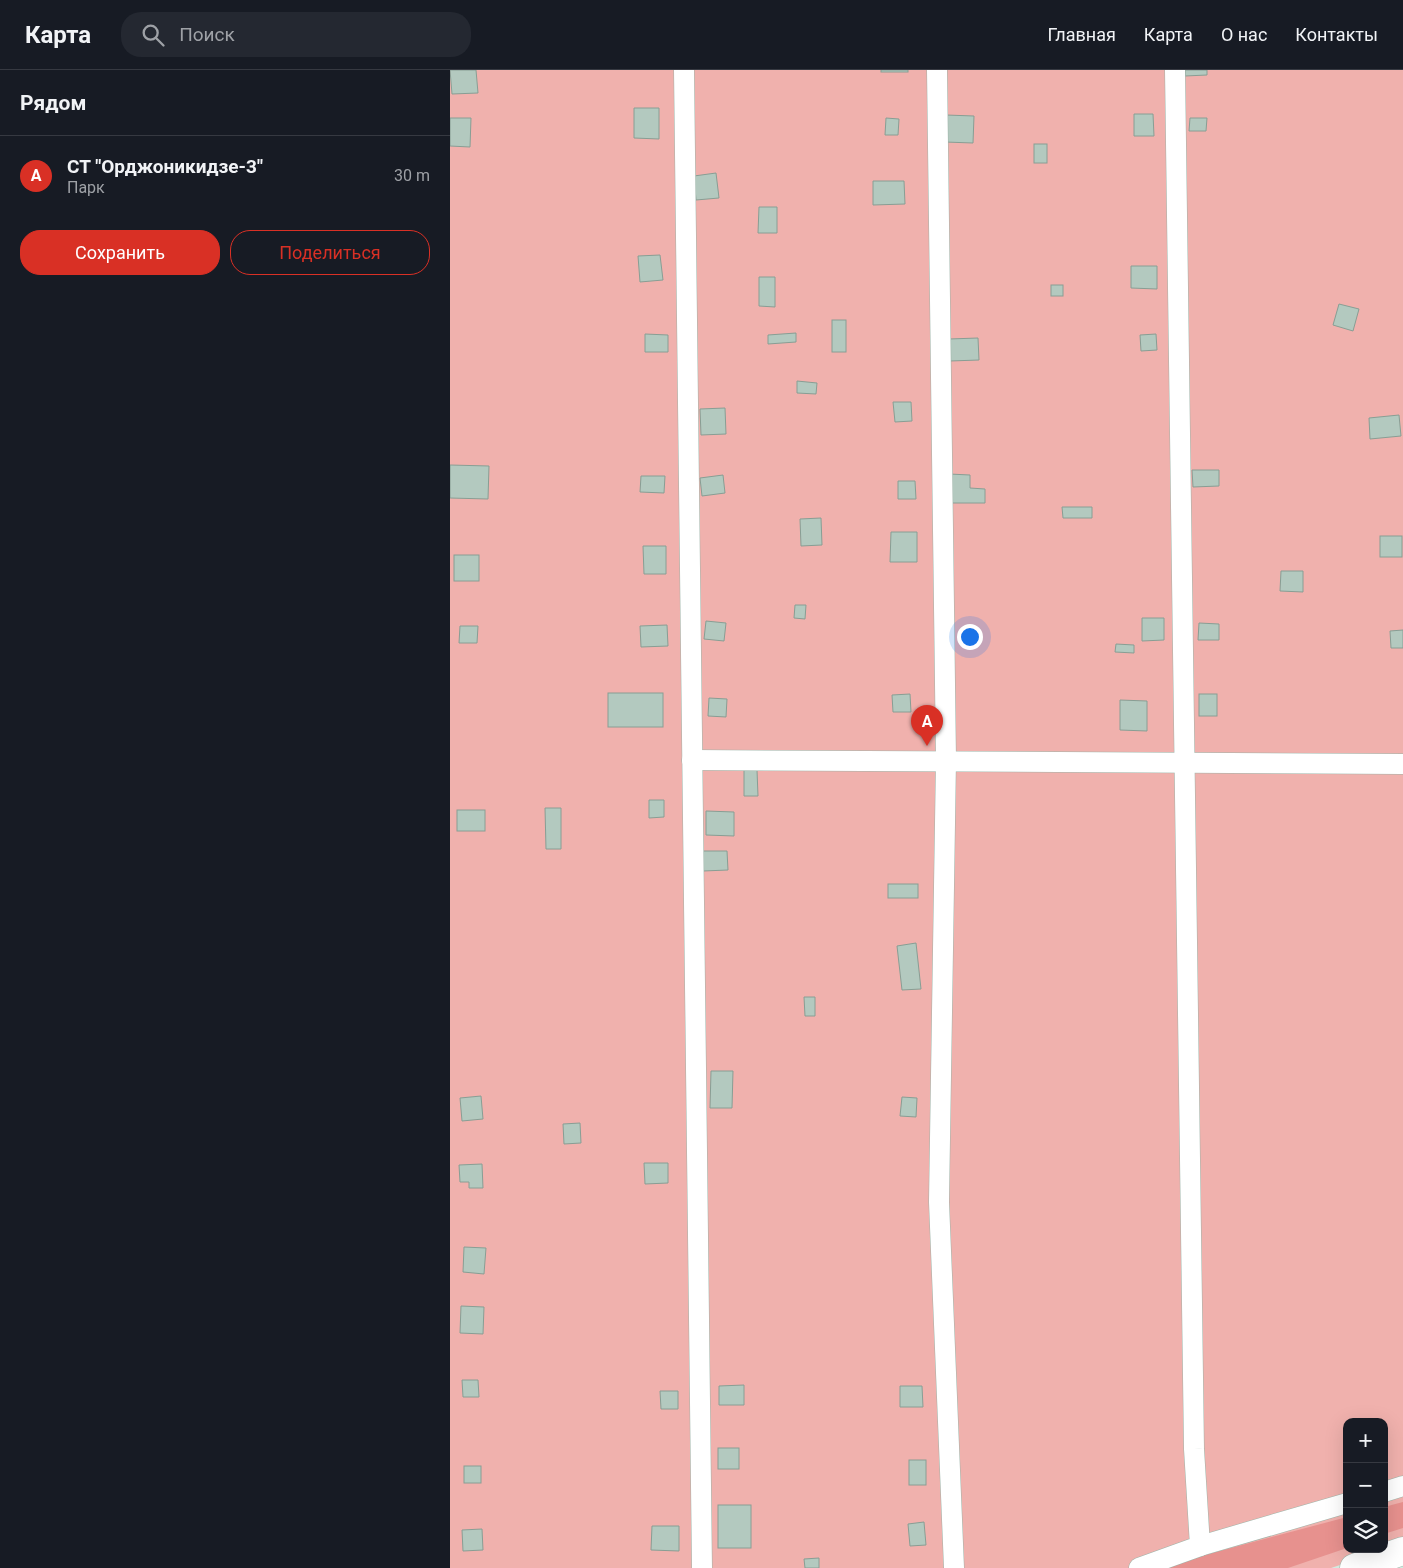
<!DOCTYPE html>
<html lang="ru">
<meta charset="utf-8">
<style>
body{margin:0;font-family:Roboto,sans-serif;background:#242831;color:#f1f3f6}
.controls{position:absolute;right:15px;bottom:15px;display:grid;overflow:hidden;border-radius:10px;box-shadow:0 5px 20px #0002}
.controls button{width:45px;height:45px;display:grid;place-items:center;padding:0;border:0;border-bottom:1px solid #363941;background:#171b24;color:#f1f3f6;font:25px sans-serif}
.you{position:absolute;left:519px;top:566px;width:18px;height:18px;margin:-12px;border:4px solid #fff;border-radius:50%;background:#1a73e8;box-shadow:0 0 0 8px #1a73e833}
.badge{display:grid;place-items:center;width:32px;height:32px;border-radius:50%;background:#d93025;color:#fff;font-size:16px;font-weight:700}
.pin{position:absolute;translate:-50% -41px;filter:drop-shadow(0 1px 2px #0008)}
.pin::after{content:'';position:absolute;top:26px;width:18px;height:15px;background:inherit;clip-path:polygon(0 0,100% 0,50% 100%)}
.list{margin:0;padding:0;list-style:none}
h2{display:flex;justify-content:space-between;align-items:center;height:65px;margin:0;padding:0 20px;font-size:21px}
h2 small{font-size:16px;font-weight:400;color:#9ea1a6}
.list li{display:grid;grid-template-columns:32px 1fr auto;gap:15px;align-items:center;box-sizing:border-box;height:80px;padding:0 20px;border-top:1px solid #363941}
.list b{display:block;font-size:19px;white-space:nowrap}
.list p{margin:0;font-size:16px;white-space:nowrap;color:#9ea1a6}
.list em{font-size:16px;font-style:normal;color:#9ea1a6}
.actions{display:flex;gap:10px;padding:15px 20px}
.actions a{flex:1;padding:11px 0;border:1px solid #d93025;border-radius:20px;text-align:center;font-size:18px;color:#d93025}
.actions .main{background:#d93025;color:#fff}
.icon{flex:none;width:28px;height:28px;fill:none;stroke:currentColor;stroke-width:2;stroke-linecap:round;stroke-linejoin:round}
.map{position:relative;flex:none;width:953px;height:1498px;overflow:hidden}
header{display:flex;align-items:center;gap:30px;box-sizing:border-box;height:70px;padding:0 25px;background:#171b24;border-bottom:1px solid #363941}
header strong{font-size:24px}
nav{display:flex;gap:28px;margin-inline-start:auto;font-size:18px}
.search{width:350px;height:45px;background:#242831;display:flex;align-items:center;gap:12px;box-sizing:border-box;padding:0 18px;border-radius:20px;color:#9ea1a6;font-size:19px}
main{display:flex}
aside{flex:1;background:#171b24}
.map>svg:first-child{display:block}
.green{fill:#f0b1ad;fill-rule:evenodd}
.forest{fill:#e7918e}
.building{fill:#b3c9bf;stroke:#889e94}
.lines{fill:none;stroke-linecap:round;stroke-linejoin:round}
.street-casing{stroke:#9eb4a9;stroke-width:21}
.secondary-casing{stroke:#9eb4a9;stroke-width:29}
.street{stroke:#fff;stroke-width:20}
.secondary{stroke:#fff;stroke-width:28}
</style>
<header>
<strong>Карта</strong>
<div class="search"><svg class="icon" aria-label="search" viewBox="0 0 24 24"><circle cx="10" cy="10" r="6"/><path d="M15 15l6 6"/></svg>Поиск</div>
<nav><a>Главная</a><a>Карта</a><a>О нас</a><a>Контакты</a></nav>
</header>
<main>
<aside>
<h2>Рядом<small></small></h2>
<ul class="list">
<li><span class="badge">A</span><div><b>СТ &quot;Орджоникидзе-3&quot;</b><p>Парк</p></div><em>30 m</em></li>
</ul>
<div class="actions"><a class="main">Сохранить</a><a>Поделиться</a></div>
</aside>
<div class="map">
<svg width="953" height="1498" viewBox="0 0 953 1498">
<rect width="100%" height="100%" fill="#d4ebe0"/>
<path class="green" d="M0,0h953v1474l-72,24h-881zM897,1352h37v127h-37z"/>
<g class="forest">
<polygon points="953,1432 953,1458 934,1464 934,1437"/>
<polygon points="897,1447 897,1478 838,1498 706,1498"/>
</g>
<g class="building">
<polygon points="0,0 26,0 28,23 2,24"/>
<rect x="431" y="0" width="27" height="2"/>
<polygon points="735,0 757,0 757,5 735,6"/>
<polygon points="184,38 209,38 209,69 184,68"/>
<polygon points="684,44 703,44 704,66 684,66"/>
<polygon points="496,45 524,46 523,73 495,72"/>
<polygon points="0,48 21,48 20,77 0,76"/>
<polygon points="436,48 449,49 448,65 435,65"/>
<polygon points="740,48 757,48 756,61 739,61"/>
<rect x="584" y="74" width="13" height="19"/>
<polygon points="266,103 269,128 246,130 244,106"/>
<polygon points="423,111 454,111 455,134 423,135"/>
<polygon points="309,137 327,137 327,163 308,163"/>
<polygon points="210,185 213,210 190,212 188,186"/>
<polygon points="681,196 707,196 707,219 681,218"/>
<polygon points="309,207 325,207 325,237 309,236"/>
<rect x="601" y="215" width="12" height="11"/>
<polygon points="889,234 909,239 903,261 883,255"/>
<rect x="382" y="250" width="14" height="32"/>
<polygon points="346,263 346,272 318,274 318,265"/>
<polygon points="195,264 218,265 218,282 195,282"/>
<polygon points="706,264 707,280 691,281 690,265"/>
<polygon points="528,268 529,290 500,291 499,269"/>
<polygon points="347,311 367,313 366,324 347,323"/>
<polygon points="443,332 461,332 462,351 445,352"/>
<polygon points="275,338 276,364 251,365 250,339"/>
<polygon points="949,345 951,366 920,369 919,348"/>
<polygon points="0,395 39,396 38,429 0,428"/>
<polygon points="742,400 769,400 769,416 743,417"/>
<polygon points="499,404 520,405 520,418 535,419 535,433 499,433"/>
<polygon points="273,405 275,423 252,426 250,408"/>
<polygon points="191,406 215,406 214,423 190,422"/>
<polygon points="448,411 465,411 466,429 448,429"/>
<polygon points="612,437 642,437 642,448 613,448"/>
<polygon points="371,448 372,475 351,476 350,449"/>
<polygon points="441,462 467,462 467,492 440,492"/>
<rect x="930" y="466" width="22" height="21"/>
<polygon points="193,476 216,476 216,504 194,504"/>
<rect x="4" y="485" width="25" height="26"/>
<polygon points="831,501 853,501 853,522 830,521"/>
<polygon points="345,535 356,535 355,549 344,548"/>
<polygon points="692,548 714,548 714,570 692,571"/>
<polygon points="256,551 276,553 274,571 254,569"/>
<polygon points="749,553 769,554 769,570 748,570"/>
<polygon points="217,555 218,576 191,577 190,556"/>
<polygon points="10,556 28,556 27,573 9,573"/>
<polygon points="953,560 953,578 941,578 940,561"/>
<polygon points="666,574 684,575 684,583 665,582"/>
<rect x="158" y="623" width="55" height="34"/>
<polygon points="460,624 461,642 443,642 442,625"/>
<rect x="749" y="624" width="18" height="22"/>
<polygon points="259,628 277,629 276,647 258,646"/>
<polygon points="670,630 697,631 697,661 670,660"/>
<polygon points="294,700 307,700 308,726 294,726"/>
<polygon points="199,730 214,730 214,747 199,748"/>
<polygon points="95,738 111,738 111,779 96,779"/>
<rect x="7" y="740" width="28" height="21"/>
<polygon points="256,741 284,742 284,766 256,765"/>
<polygon points="253,781 277,781 278,800 253,801"/>
<rect x="438" y="814" width="30" height="14"/>
<polygon points="466,873 471,919 452,920 447,876"/>
<polygon points="354,927 365,927 365,946 355,946"/>
<polygon points="261,1001 283,1001 282,1038 260,1038"/>
<polygon points="31,1026 33,1049 12,1051 10,1028"/>
<polygon points="452,1027 467,1028 466,1047 450,1046"/>
<polygon points="130,1053 131,1073 114,1074 113,1054"/>
<polygon points="194,1093 218,1093 218,1113 195,1114"/>
<polygon points="32,1094 33,1118 19,1118 19,1112 10,1112 9,1095"/>
<polygon points="14,1177 36,1178 34,1204 13,1202"/>
<polygon points="11,1236 34,1237 33,1264 10,1263"/>
<polygon points="12,1310 28,1310 29,1327 13,1327"/>
<polygon points="294,1315 294,1335 269,1335 269,1316"/>
<polygon points="450,1316 472,1316 473,1337 450,1337"/>
<polygon points="210,1321 228,1321 228,1339 211,1339"/>
<rect x="268" y="1378" width="21" height="21"/>
<rect x="459" y="1390" width="17" height="25"/>
<rect x="14" y="1396" width="17" height="17"/>
<rect x="268" y="1435" width="33" height="43"/>
<polygon points="474,1452 476,1475 460,1476 458,1454"/>
<polygon points="202,1456 229,1456 229,1481 201,1480"/>
<polygon points="32,1459 33,1480 13,1481 12,1460"/>
<polygon points="369,1488 369,1498 355,1498 354,1489"/>
</g>
<g class="lines">
<defs>
<g id="street">
<polyline points="234,0 252,1498"/>
<polyline points="487,0 496,690 489,1132 504,1498"/>
<polyline points="242,690 953,694"/>
<polyline points="934,1422 953,1416"/>
<polyline points="750,1476 897,1433"/>
<polyline points="689,1498 750,1476 744,1379 725,0"/>
</g>
<polyline id="secondary" points="904,1498 953,1481"/>
</defs>
<use href="#street" class="street-casing"/>
<use href="#secondary" class="secondary-casing"/>
<use href="#street" class="street"/>
<use href="#secondary" class="secondary"/>
</g>
</svg>
<div class="controls">
<button>+</button>
<button>−</button>
<button><svg class="icon" aria-label="layers" viewBox="0 0 24 24"><path d="M12 4l9 5-9 5-9-5zM3 14l9 5 9-5"/></svg></button>
</div>
<div class="you"></div>
<div class="pin badge" style="left:477px;top:676px">A</div>
</div>
</main>
